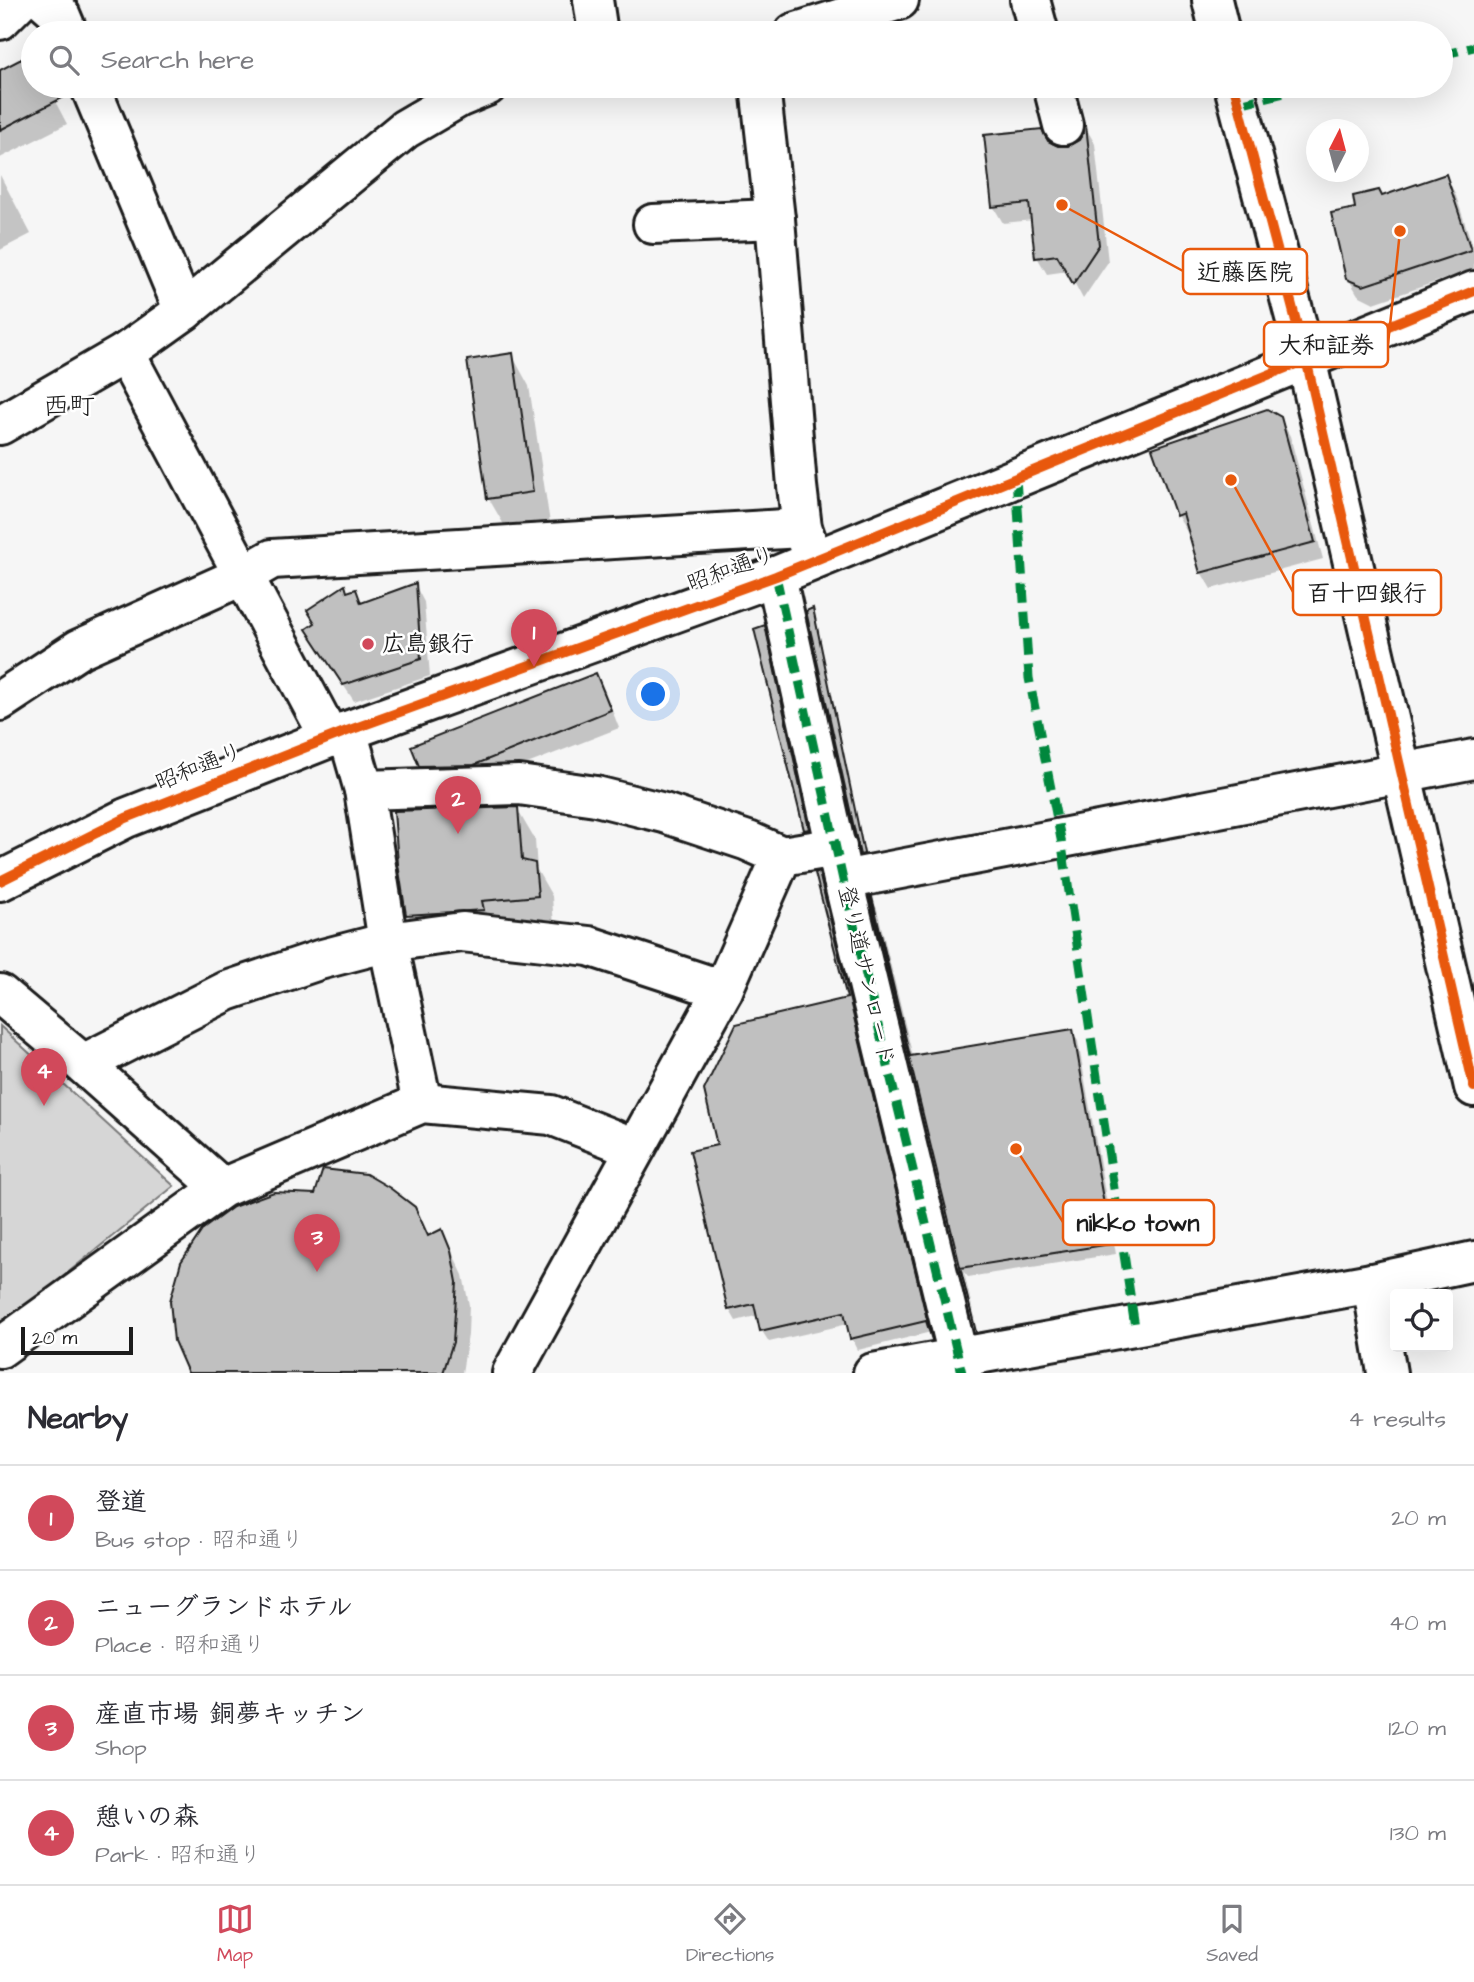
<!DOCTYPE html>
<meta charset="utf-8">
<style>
body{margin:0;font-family:"Architects Daughter","Klee One",sans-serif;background:#f2f2f3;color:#2b2b33}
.controls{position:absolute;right:21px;bottom:21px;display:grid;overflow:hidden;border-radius:7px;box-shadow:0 7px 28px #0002}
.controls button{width:63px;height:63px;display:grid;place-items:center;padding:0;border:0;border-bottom:2px solid #e1e1e2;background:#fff;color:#2b2b33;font:35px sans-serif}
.compass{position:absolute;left:1306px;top:119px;width:63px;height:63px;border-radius:50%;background:#fff;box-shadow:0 7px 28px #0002;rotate:6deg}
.scale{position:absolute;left:21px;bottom:18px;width:112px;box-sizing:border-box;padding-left:7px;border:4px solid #1c1c1c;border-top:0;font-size:19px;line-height:24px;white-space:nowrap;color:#1c1c1c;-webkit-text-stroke:5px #fff;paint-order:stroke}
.you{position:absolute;left:654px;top:695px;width:24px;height:24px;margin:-18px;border:5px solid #fff;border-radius:50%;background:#1a73e8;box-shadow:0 0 0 10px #1a73e833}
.badge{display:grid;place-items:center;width:46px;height:46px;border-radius:50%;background:#d1495b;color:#fff;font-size:23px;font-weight:700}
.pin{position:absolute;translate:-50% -58px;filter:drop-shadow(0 2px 4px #0008)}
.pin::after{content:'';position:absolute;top:37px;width:24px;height:21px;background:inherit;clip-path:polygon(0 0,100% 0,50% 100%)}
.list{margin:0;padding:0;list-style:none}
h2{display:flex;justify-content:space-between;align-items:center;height:91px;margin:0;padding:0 28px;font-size:30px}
h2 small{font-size:23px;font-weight:400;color:#7c7c81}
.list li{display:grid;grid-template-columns:46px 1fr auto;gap:21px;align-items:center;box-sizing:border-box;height:105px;padding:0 28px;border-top:2px solid #e1e1e2}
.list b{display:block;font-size:26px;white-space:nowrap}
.list p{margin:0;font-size:23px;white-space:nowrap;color:#7c7c81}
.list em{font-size:23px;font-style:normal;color:#7c7c81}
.icon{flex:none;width:38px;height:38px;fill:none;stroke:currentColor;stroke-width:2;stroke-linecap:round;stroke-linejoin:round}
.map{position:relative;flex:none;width:1474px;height:1373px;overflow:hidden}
.search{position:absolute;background:#fff;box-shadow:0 7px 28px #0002;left:21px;right:21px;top:21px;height:77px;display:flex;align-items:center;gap:18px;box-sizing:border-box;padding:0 24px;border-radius:38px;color:#7c7c81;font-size:26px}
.sheet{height:511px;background:#fff}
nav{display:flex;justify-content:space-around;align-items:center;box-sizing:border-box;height:98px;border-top:2px solid #e1e1e2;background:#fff;font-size:19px;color:#7c7c81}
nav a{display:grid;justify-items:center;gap:4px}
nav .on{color:#d1495b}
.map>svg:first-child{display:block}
.park{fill:#d6d6d6;stroke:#797979;stroke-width:2}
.shadow{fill:#0003}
.building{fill:#c0c0c0;stroke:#1c1c1c;stroke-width:2}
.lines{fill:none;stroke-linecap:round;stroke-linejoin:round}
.minor-casing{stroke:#1c1c1c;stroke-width:44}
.minor{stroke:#fff;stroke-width:38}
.quiet{stroke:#00873e;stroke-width:9;stroke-dasharray:18 9;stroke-linecap:butt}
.cycleway-casing{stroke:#fff;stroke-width:15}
.cycleway{stroke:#e8590c;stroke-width:10}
.poi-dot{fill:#d1495b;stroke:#fff;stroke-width:2.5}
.labels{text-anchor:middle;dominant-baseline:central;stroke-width:5;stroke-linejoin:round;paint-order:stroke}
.street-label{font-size:23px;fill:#1c1c1c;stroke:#fff}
.poi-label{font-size:23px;font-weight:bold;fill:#1c1c1c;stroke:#fff;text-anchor:start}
.quarter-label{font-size:26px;fill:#1c1c1c;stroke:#fff}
.leader{fill:none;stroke:#e8590c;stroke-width:2.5}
.callout-dot{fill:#e8590c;stroke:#fff;stroke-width:2.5}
.callout{fill:#fff;stroke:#e8590c;stroke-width:2.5}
.callout-label{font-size:24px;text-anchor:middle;font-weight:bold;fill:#1c1c1c}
</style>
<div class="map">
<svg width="1474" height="1373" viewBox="0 0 1474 1373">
<rect width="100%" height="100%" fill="#f6f6f6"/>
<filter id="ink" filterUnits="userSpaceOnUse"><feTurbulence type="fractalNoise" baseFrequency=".0143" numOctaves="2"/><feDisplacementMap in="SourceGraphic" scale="14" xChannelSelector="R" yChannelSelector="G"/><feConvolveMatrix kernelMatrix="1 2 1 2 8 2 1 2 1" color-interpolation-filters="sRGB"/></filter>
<g filter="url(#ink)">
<polygon class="park" points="0,1026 174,1186 0,1328"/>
<g class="shadow">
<polygon points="31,57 33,60 33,86 47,86 67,124 0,158 0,72"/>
<polygon points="1086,128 1095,144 1108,262 1083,299 1068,271 1047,274 1037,257 1033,220 1003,223 993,206 1047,142 1057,148 1068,148 1080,141"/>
<polygon points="0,175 31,234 0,250"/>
<polygon points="1445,176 1455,193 1474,250 1474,269 1374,303 1358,295 1348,278 1357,209 1382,198"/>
<polygon points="512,355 529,386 550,523 507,530 489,499 469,361"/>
<polygon points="1280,418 1290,436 1323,559 1211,589 1201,572 1190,531 1187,532 1177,515"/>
<polygon points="415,585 424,602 430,676 354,701 318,647 347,594 355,591 363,604"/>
<polygon points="812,610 815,615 864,859 861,854"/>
<polygon points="767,632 811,834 809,835 806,830"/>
<polygon points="595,675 605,692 619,728 484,781 431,783 421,766"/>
<polygon points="517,809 535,840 537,870 552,896 554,927 425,946 408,915"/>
<polygon points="818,874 825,886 935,1342 931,1332 858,1350 852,1338 848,1324 769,1342 762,1331 759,1315 736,1321 729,1309 719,1146 849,1000"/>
<polygon points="872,899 877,909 913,1057 1072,1031 1078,1041 1116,1254 968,1277 964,1272 978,1333"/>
<polygon points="414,1208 430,1237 442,1231 463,1275 469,1305 468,1335 462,1373 190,1373 176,1341"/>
</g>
<g class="building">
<polygon points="33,53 33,86 69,86 70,94 0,130 0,70"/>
<polygon points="1084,125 1086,125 1099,245 1073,284 1057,255 1035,258 1029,203 992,207 984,135 1042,129 1048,141 1058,146 1068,146 1079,140 1084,132"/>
<polygon points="1446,174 1471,250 1363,286 1346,279 1331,213 1355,208 1353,196 1379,190 1382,196"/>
<polygon points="513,353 533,492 487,499 467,360"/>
<polygon points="1267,409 1281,417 1315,542 1200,573 1183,513 1176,516 1152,448"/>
<polygon points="416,583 421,659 343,685 306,629 315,623 307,610 345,585 347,592 356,589 361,603"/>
<polygon points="813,608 864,853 864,854 860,855 806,611"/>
<polygon points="765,625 809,829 804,830 754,629"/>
<polygon points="596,673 611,710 474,765 419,766 411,746"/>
<polygon points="518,807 522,860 535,863 538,896 482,901 484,910 406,915 398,864 394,811"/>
<polygon points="819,872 822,885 932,1340 926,1321 850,1339 844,1312 760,1331 754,1304 728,1310 690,1151 717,1145 704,1090 736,1024 847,998 815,873"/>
<polygon points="870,897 872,897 910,1056 1073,1029 1111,1244 960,1268 976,1332"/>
<polygon points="323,1169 366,1174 390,1188 415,1207 428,1236 442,1229 451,1251 457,1282 453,1342 443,1373 188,1373 174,1341 170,1301 181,1262 203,1229 233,1207 274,1192 315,1194"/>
</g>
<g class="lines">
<defs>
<g id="minor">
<polyline points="44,0 60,14 68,33"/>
<polyline points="593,0 598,33"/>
<polyline points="1030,0 1039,33"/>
<polyline points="1212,0 1220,33"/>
<polyline points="0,20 20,0"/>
<polyline points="794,33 899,0"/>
<polyline points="90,86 184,311"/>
<polyline points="760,86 775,219 797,486 802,528 811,553"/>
<polyline points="1053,86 1063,125"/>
<polyline points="1234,86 1306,359 1474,1087"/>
<polyline points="653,224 775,219"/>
<polyline points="125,353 330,738"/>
<polyline points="0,425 125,353 184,311 405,129 458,98 487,86"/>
<polyline points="776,576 843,880 962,1373"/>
<polyline points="0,701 79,649 244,575 272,559 802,528"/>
<polyline points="347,731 364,790 388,942 422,1103"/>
<polyline points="364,790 519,785 596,796 664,813 748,841 782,856"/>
<polyline points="843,880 1474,759"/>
<polyline points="0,881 126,818 347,731 776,576 1474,291"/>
<polyline points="0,994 83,1064 222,1188"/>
<polyline points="83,1064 227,991 319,960 388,942 462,932 589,946 723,990"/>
<polyline points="1372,1283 1387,1373"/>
<polyline points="0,1348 222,1188 422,1103 551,1115 635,1148"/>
<polyline points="512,1373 723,990 782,856 837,847"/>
<polyline points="873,1373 1372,1283 1474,1261"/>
</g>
</defs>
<use href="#minor" class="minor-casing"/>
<use href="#minor" class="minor"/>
<g class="quiet">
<polyline points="1441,55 1474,47"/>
<polyline points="1239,104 1313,86"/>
<polyline points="1016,477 1029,678 1061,839 1135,1327"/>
<polyline points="776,576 843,880 962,1373"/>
</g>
<defs>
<g id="cycleway">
<polyline points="1234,86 1306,359 1474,1087"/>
<polyline points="0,881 126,818 347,731 776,576 1474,291"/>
</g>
</defs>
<use href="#cycleway" class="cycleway-casing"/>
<use href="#cycleway" class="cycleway"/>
</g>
</g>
<circle class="poi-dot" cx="368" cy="644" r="7"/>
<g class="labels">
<g class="street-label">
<text transform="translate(731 569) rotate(-20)">昭和通り</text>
<text transform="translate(199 767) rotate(-22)">昭和通り</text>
<text transform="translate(866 975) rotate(77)">登り道サンロード</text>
</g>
<g class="poi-label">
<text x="382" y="644">広島銀行</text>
</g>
<g class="quarter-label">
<text x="69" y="406">西町</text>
</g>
</g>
<path class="leader" d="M1062 205L1183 271M1400 231L1388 344M1231 480L1293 592M1016 1149L1063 1222"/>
<g class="callout-dot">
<circle cx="1062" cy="205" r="7"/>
<circle cx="1400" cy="231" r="7"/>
<circle cx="1231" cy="480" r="7"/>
<circle cx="1016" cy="1149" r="7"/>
</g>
<g class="callout">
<rect x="1183" y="249" width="124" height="45" rx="7"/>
<rect x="1264" y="322" width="124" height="45" rx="7"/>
<rect x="1293" y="570" width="148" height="45" rx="7"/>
<rect x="1063" y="1200" width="151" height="45" rx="7"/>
</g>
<g class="callout-label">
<text x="1245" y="280">近藤医院</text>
<text x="1326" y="353">大和証券</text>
<text x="1367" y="601">百十四銀行</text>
<text x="1138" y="1231">nikko town</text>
</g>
</svg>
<div class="controls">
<button><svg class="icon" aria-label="locate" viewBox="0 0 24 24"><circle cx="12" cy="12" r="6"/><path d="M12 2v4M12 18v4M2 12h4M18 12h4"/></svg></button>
</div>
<svg class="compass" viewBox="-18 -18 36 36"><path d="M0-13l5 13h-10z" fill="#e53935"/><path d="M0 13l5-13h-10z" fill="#7c7c81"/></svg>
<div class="scale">20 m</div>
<div class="you"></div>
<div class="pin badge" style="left:534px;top:667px">1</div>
<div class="pin badge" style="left:458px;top:834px">2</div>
<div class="pin badge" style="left:317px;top:1272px">3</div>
<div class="pin badge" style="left:44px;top:1106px">4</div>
<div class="search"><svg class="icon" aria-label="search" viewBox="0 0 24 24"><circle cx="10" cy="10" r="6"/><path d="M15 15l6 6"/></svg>Search here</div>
</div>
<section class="sheet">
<h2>Nearby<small>4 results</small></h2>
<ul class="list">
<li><span class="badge">1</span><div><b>登道</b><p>Bus stop · 昭和通り</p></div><em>20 m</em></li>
<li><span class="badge">2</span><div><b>ニューグランドホテル</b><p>Place · 昭和通り</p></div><em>40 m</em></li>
<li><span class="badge">3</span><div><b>産直市場 銅夢キッチン</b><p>Shop</p></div><em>120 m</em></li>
<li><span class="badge">4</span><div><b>憩いの森</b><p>Park · 昭和通り</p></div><em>130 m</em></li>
</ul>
</section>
<nav>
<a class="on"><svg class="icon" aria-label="map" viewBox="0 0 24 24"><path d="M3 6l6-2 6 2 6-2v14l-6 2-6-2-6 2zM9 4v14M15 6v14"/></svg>Map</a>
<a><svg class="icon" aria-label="directions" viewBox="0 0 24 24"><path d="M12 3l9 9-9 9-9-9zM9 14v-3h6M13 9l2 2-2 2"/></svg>Directions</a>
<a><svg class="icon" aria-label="saved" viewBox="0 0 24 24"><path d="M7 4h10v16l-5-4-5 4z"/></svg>Saved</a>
</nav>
